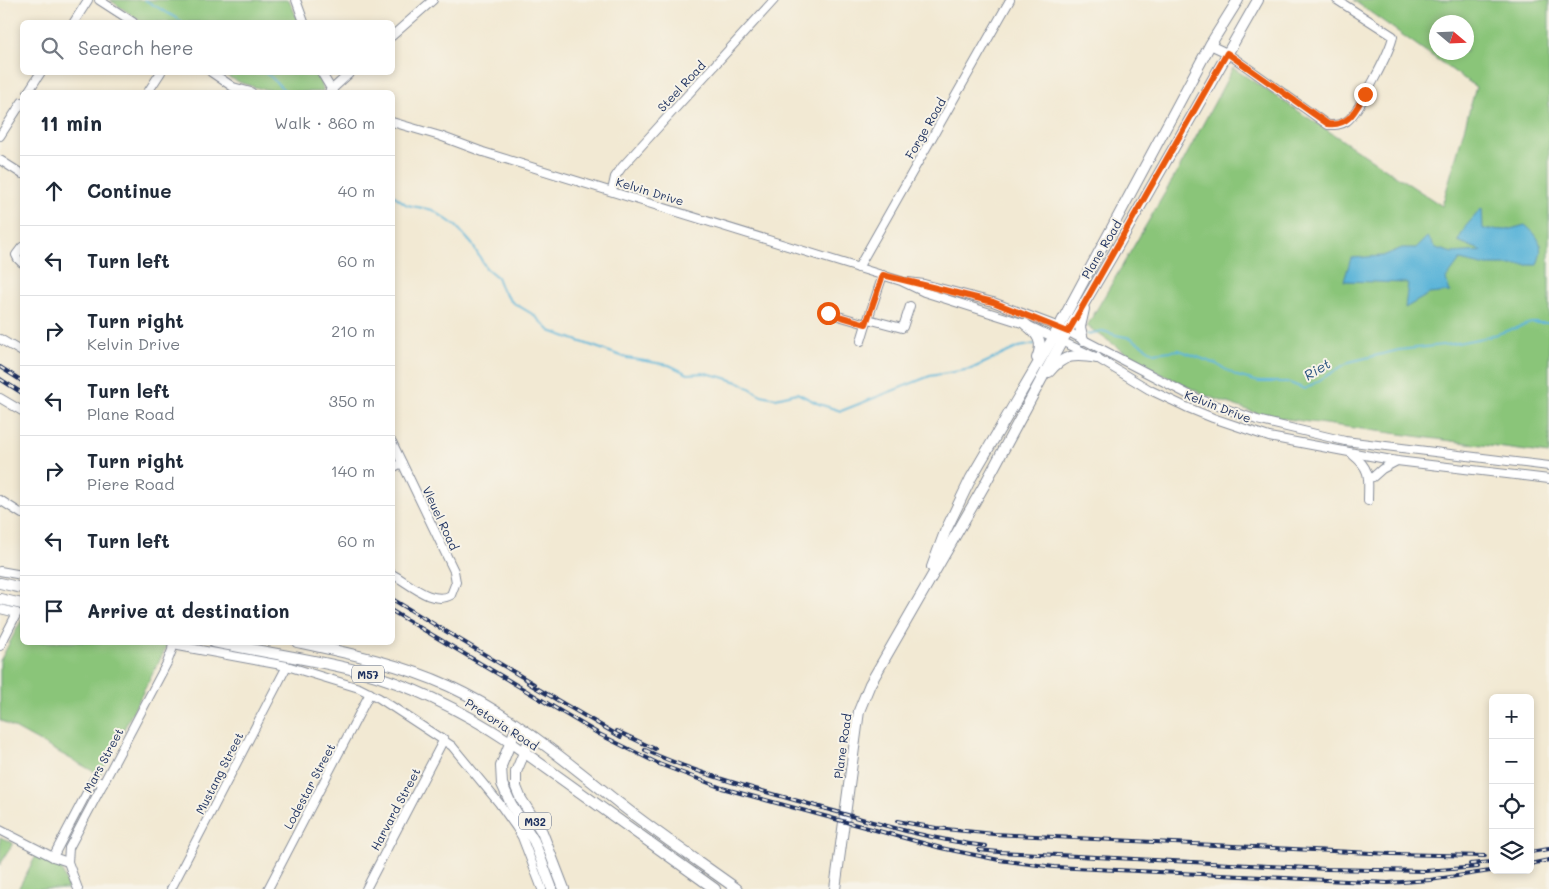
<!DOCTYPE html>
<meta charset="utf-8">
<style>
body{margin:0;font-family:Mali,sans-serif;background:#f2f2f3;color:#1f2937}
.controls{position:absolute;right:15px;bottom:15px;display:grid;overflow:hidden;border-radius:8px;box-shadow:0 2px 8px #0003}
.controls button{width:45px;height:45px;display:grid;place-items:center;padding:0;border:0;border-bottom:1px solid #e0e1e3;background:#fff;color:#1f2937;font:25px sans-serif}
.compass{position:absolute;left:1429px;top:15px;width:45px;height:45px;border-radius:50%;background:#fff;box-shadow:0 2px 8px #0003;rotate:109deg}
.stop{position:absolute;width:15px;height:15px;margin:-11px;border:4px solid #ea580c;border-radius:50%;background:#fff}
.stop.end{background:#ea580c;border-color:#fff;box-shadow:0 1px 5px #0008}
.list{margin:0;padding:0;list-style:none}
h2{display:flex;justify-content:space-between;align-items:center;height:65px;margin:0;padding:0 20px;font-size:21px}
h2 small{font-size:16px;font-weight:400;color:#747a83}
.list li{display:grid;grid-template-columns:32px 1fr auto;gap:15px;align-items:center;box-sizing:border-box;height:70px;padding:0 20px;border-top:1px solid #e0e1e3}
.list b{display:block;font-size:19px;white-space:nowrap}
.list p{margin:0;font-size:16px;white-space:nowrap;color:#747a83}
.list em{font-size:16px;font-style:normal;color:#747a83}
.icon{flex:none;width:28px;height:28px;fill:none;stroke:currentColor;stroke-width:2;stroke-linecap:round;stroke-linejoin:round}
.map{position:relative;flex:none;width:1549px;height:889px;overflow:hidden}
.search{position:absolute;background:#fff;box-shadow:0 2px 8px #0003;left:20px;top:20px;width:375px;height:55px;display:flex;align-items:center;gap:12px;box-sizing:border-box;padding:0 18px;border-radius:8px;color:#747a83;font-size:19px}
.panel{position:absolute;background:#fff;box-shadow:0 2px 8px #0003;left:20px;top:90px;width:375px;height:555px;border-radius:8px}
.map>svg:first-child{display:block}
.green{fill:#8ac579;stroke:#527a6c;fill-rule:evenodd}
.water{fill:#5ab4d8;stroke:#3a729b}
.lines{fill:none;stroke-linecap:round;stroke-linejoin:round}
.stream{stroke:#5ab4d8;stroke-width:2}
.minor-casing{stroke:#868c98;stroke-width:10}
.major-casing{stroke:#868c98;stroke-width:12}
.minor{stroke:#fff;stroke-width:8}
.major{stroke:#fff;stroke-width:10}
.rail-casing{stroke:#1b2f5e;stroke-width:4}
.rail{stroke:#f7f3e8;stroke-width:2;stroke-dasharray:5.5;stroke-linecap:butt}
.route{stroke:#ea580c;stroke-width:6}
.labels{text-anchor:middle;dominant-baseline:central;stroke-width:4;stroke-linejoin:round;paint-order:stroke}
.shield{fill:#f7f3e8;stroke:#5d6a87;stroke-width:1}
.shield-label{font-size:11px;font-weight:bold;fill:#1b2f5e}
.street-label{font-size:12px;fill:#1b2f5e;stroke:#f7f3e8}
.water-label{font-size:14px;font-style:italic;fill:#2e5783;stroke:#f7f3e8}
</style>
<div class="map">
<svg width="1549" height="889" viewBox="0 0 1549 889">
<rect width="100%" height="100%" fill="#f7f3e8"/>
<filter id="ink" filterUnits="userSpaceOnUse"><feTurbulence type="fractalNoise" baseFrequency=".02" numOctaves="2"/><feDisplacementMap in="SourceGraphic" scale="10" xChannelSelector="R" yChannelSelector="G"/><feConvolveMatrix kernelMatrix="1 2 1 2 8 2 1 2 1" color-interpolation-filters="sRGB"/></filter>
<filter id="wash" filterUnits="userSpaceOnUse"><feTurbulence type="fractalNoise" baseFrequency=".0096" numOctaves="4" result="noise"/><feDisplacementMap in="SourceGraphic" scale="20" xChannelSelector="R" yChannelSelector="G"/><feGaussianBlur stdDeviation="1.12" result="paint"/><feColorMatrix in="noise" values="0 0 0 0 0 0 0 0 0 0 0 0 0 0 0 0 0 1.4 0 .05"/><feComposite in="paint" operator="in"/></filter>
<g filter="url(#wash)">
<rect width="100%" height="100%" fill="#f2e9d3"/>
<g class="green">
<polygon points="110,0 289,0 299,22 142,22"/>
<path d="M1353,0h196v454l-284,-38 -58,-20 -62,-30 -58,-40 93,-159 53,-99 209,138 34,-119zM1436,22h30v30h-30z"/>
<path d="M221,73h98l4,16 -1,3c-40,0 -66,1 -101,-19z"/>
<polygon points="22,619 22,642 147,642 167,646 100,775 0,720 0,661"/>
<polygon points="0,837 13,843 0,865"/>
<polygon points="37,854 61,866 68,889 18,889"/>
</g>
<path class="water" d="M1482,208l1,21 24,1 18,-5c16,13 19,21 12,40h-55l-22,-5 -14,19 4,13 -21,2 -24,14 3,-25 -64,-2 7,-23 32,-2 19,-8h14l11,-11 9,11 16,5 30,-2 -24,-10 8,-15z"/>
<g class="lines">
<g class="stream">
<polyline points="145,0 183,22"/>
<polyline points="263,72 271,77 286,92"/>
<polyline points="392,194 407,205 433,210 456,226 472,244 486,268 497,277 502,290 512,302 534,315 550,331 627,358 669,365 688,374 705,373 722,377 741,383 761,395 776,398 797,393 819,404 841,411 930,376 971,369 1019,347 1035,344"/>
<polyline points="1087,334 1103,331 1116,335 1131,338 1154,353 1179,350 1216,364 1237,376 1259,382 1287,382 1305,389 1349,362 1399,350 1452,344 1488,337 1531,323 1549,323"/>
</g>
</g>
</g>
<g filter="url(#ink)">
<g class="lines">
<defs>
<g id="minor">
<polyline points="99,0 133,22"/>
<polyline points="296,0 304,22"/>
<polyline points="74,22 88,0"/>
<polyline points="392,36 433,0"/>
<path d="M1210,45l17,8 101,72c8,0 13,0 19,-4 11,-8 44,-71 46,-85l-56,-36"/>
<polyline points="211,72 233,87 251,92"/>
<polyline points="321,72 333,92"/>
<polyline points="28,92 41,72"/>
<polyline points="148,92 161,72"/>
<polyline points="329,92 351,72"/>
<polyline points="392,122 440,136 483,152 901,281 924,292 1025,324 1097,358 1150,390 1186,407 1213,418 1269,437 1397,461 1549,479"/>
<polyline points="0,136 22,102"/>
<polyline points="0,160 22,174"/>
<polyline points="612,191 615,177 622,167 774,0"/>
<polyline points="22,247 16,255 18,259 22,263"/>
<polyline points="858,268 1010,0"/>
<polyline points="883,275 868,319 902,328 903,327 910,306"/>
<polyline points="908,282 924,284 993,302 1059,327 1193,397 1257,420 1345,441 1549,466"/>
<polyline points="828,313 866,324"/>
<polyline points="0,339 22,352"/>
<polyline points="861,341 867,321"/>
<polyline points="0,398 22,411"/>
<path d="M392,442l62,129 2,11 -5,13c-19,11 -42,-12 -59,-21"/>
<path d="M1353,455c19,15 15,24 15,46"/>
<polyline points="392,468 402,463"/>
<polyline points="1373,477 1382,469 1397,461"/>
<polyline points="0,500 22,514"/>
<polyline points="0,571 22,575"/>
<polyline points="0,609 17,613 0,646"/>
<polyline points="173,645 287,666 359,688 379,698 452,746 499,803 516,827 522,837 542,889"/>
<polyline points="0,830 53,857 68,862"/>
<polyline points="53,857 94,779 103,784"/>
<polyline points="78,889 68,862 69,848 167,663 172,650 173,642"/>
<polyline points="171,889 287,666"/>
<polyline points="268,889 370,693"/>
<polyline points="366,889 444,739"/>
</g>
<g id="major">
<path d="M1025,324c13,10 19,18 12,34"/>
<polyline points="1083,340 1080,327 1084,309"/>
<path d="M1049,372c15,-18 26,-18 48,-14"/>
<polyline points="932,567 945,532 971,478 1053,338 1210,45 1238,0"/>
<polyline points="0,583 22,588"/>
<polyline points="0,599 22,604"/>
<path d="M214,642c48,10 98,17 145,29 55,15 104,40 151,71l205,147"/>
<path d="M297,642c51,11 104,22 152,44 63,29 118,76 171,118 38,30 78,57 117,85"/>
<polyline points="517,726 501,766 502,784 511,804 534,841 552,889"/>
<polyline points="531,736 516,772 516,787 521,799 542,832 564,889"/>
<polyline points="835,889 859,711 870,684 985,484 1062,341 1112,256 1258,0"/>
</g>
</defs>
<use href="#minor" class="minor-casing"/>
<use href="#major" class="major-casing"/>
<use href="#minor" class="minor"/>
<use href="#major" class="major"/>
<defs>
<g id="rail">
<polyline points="0,367 22,381"/>
<polyline points="0,379 22,393"/>
<polyline points="392,599 534,684"/>
<polyline points="392,611 599,734 659,764 722,788 941,848 999,860 1054,867 1388,883 1430,880 1497,870"/>
<polyline points="528,683 621,737"/>
<polyline points="617,731 655,749"/>
<path d="M645,750c57,26 118,41 178,58 53,15 108,32 163,38"/>
<polyline points="897,821 936,828 994,834 1391,854 1485,856"/>
<polyline points="979,850 999,852 1327,869 1426,871 1478,867"/>
<polyline points="1530,852 1549,849"/>
<polyline points="1470,864 1493,862"/>
<polyline points="1530,864 1549,860"/>
</g>
</defs>
<use href="#rail" class="rail-casing"/>
<use href="#rail" class="rail"/>
</g>
</g>
<g class="lines" filter="url(#ink)">
<path class="route" d="M828,313l38,11 17,-49 110,27 75,30 159,-279 101,71c21,3 28,-15 37,-30"/>
</g>
<g class="labels">
<g class="shield">
<rect x="352" y="665.5" width="32" height="17" rx="4"/>
<rect x="519" y="812.5" width="32" height="17" rx="4"/>
</g>
<g class="shield-label">
<text x="368" y="674">M57</text>
<text x="535" y="821">M32</text>
</g>
<g class="street-label">
<text transform="translate(681 86) rotate(-47)">Steel Road</text>
<text transform="translate(925 128) rotate(-60)">Forge Road</text>
<text transform="translate(650 191) rotate(17)">Kelvin Drive</text>
<text transform="translate(1101 249) rotate(-59)">Plane Road</text>
<text transform="translate(1218 406) rotate(21)">Kelvin Drive</text>
<text transform="translate(441 518) rotate(65)">Vleuel Road</text>
<text transform="translate(502 724) rotate(33)">Pretoria Road</text>
<text transform="translate(842 746) rotate(-82)">Plane Road</text>
<text transform="translate(103 760) rotate(-62)">Mars Street</text>
<text transform="translate(219 773) rotate(-63)">Mustang Street</text>
<text transform="translate(309 786) rotate(-62)">Lodestar Street</text>
<text transform="translate(395 809) rotate(-62)">Harvard Street</text>
</g>
<g class="water-label">
<text transform="translate(1317 369) rotate(-31)">Riet</text>
</g>
</g>
</svg>
<div class="controls">
<button>+</button>
<button>−</button>
<button><svg class="icon" aria-label="locate" viewBox="0 0 24 24"><circle cx="12" cy="12" r="6"/><path d="M12 2v4M12 18v4M2 12h4M18 12h4"/></svg></button>
<button><svg class="icon" aria-label="layers" viewBox="0 0 24 24"><path d="M12 4l9 5-9 5-9-5zM3 14l9 5 9-5"/></svg></button>
</div>
<svg class="compass" viewBox="-18 -18 36 36"><path d="M0-13l5 13h-10z" fill="#e53935"/><path d="M0 13l5-13h-10z" fill="#747a83"/></svg>
<div class="stop" style="left:828px;top:313px"></div>
<div class="stop end" style="left:1365px;top:94px"></div>
<div class="search"><svg class="icon" aria-label="search" viewBox="0 0 24 24"><circle cx="10" cy="10" r="6"/><path d="M15 15l6 6"/></svg>Search here</div>
<section class="panel">
<h2>11 min<small>Walk · 860 m</small></h2>
<ul class="list">
<li><svg class="icon" aria-label="ahead" viewBox="0 0 24 24"><path d="M12 20V5M6 11l6-6 6 6"/></svg><div><b>Continue</b></div><em>40 m</em></li>
<li><svg class="icon" aria-label="left" viewBox="0 0 24 24"><path d="M17 20v-9H6M10 6l-5 5 5 5"/></svg><div><b>Turn left</b></div><em>60 m</em></li>
<li><svg class="icon" aria-label="right" viewBox="0 0 24 24"><path d="M7 20v-9h11M14 6l5 5-5 5"/></svg><div><b>Turn right</b><p>Kelvin Drive</p></div><em>210 m</em></li>
<li><svg class="icon" aria-label="left" viewBox="0 0 24 24"><path d="M17 20v-9H6M10 6l-5 5 5 5"/></svg><div><b>Turn left</b><p>Plane Road</p></div><em>350 m</em></li>
<li><svg class="icon" aria-label="right" viewBox="0 0 24 24"><path d="M7 20v-9h11M14 6l5 5-5 5"/></svg><div><b>Turn right</b><p>Piere Road</p></div><em>140 m</em></li>
<li><svg class="icon" aria-label="left" viewBox="0 0 24 24"><path d="M17 20v-9H6M10 6l-5 5 5 5"/></svg><div><b>Turn left</b></div><em>60 m</em></li>
<li><svg class="icon" aria-label="arrive" viewBox="0 0 24 24"><path d="M6 21V4h12l-3 4 3 4H6"/></svg><div><b>Arrive at destination</b></div></li>
</ul>
</section>
</div>
